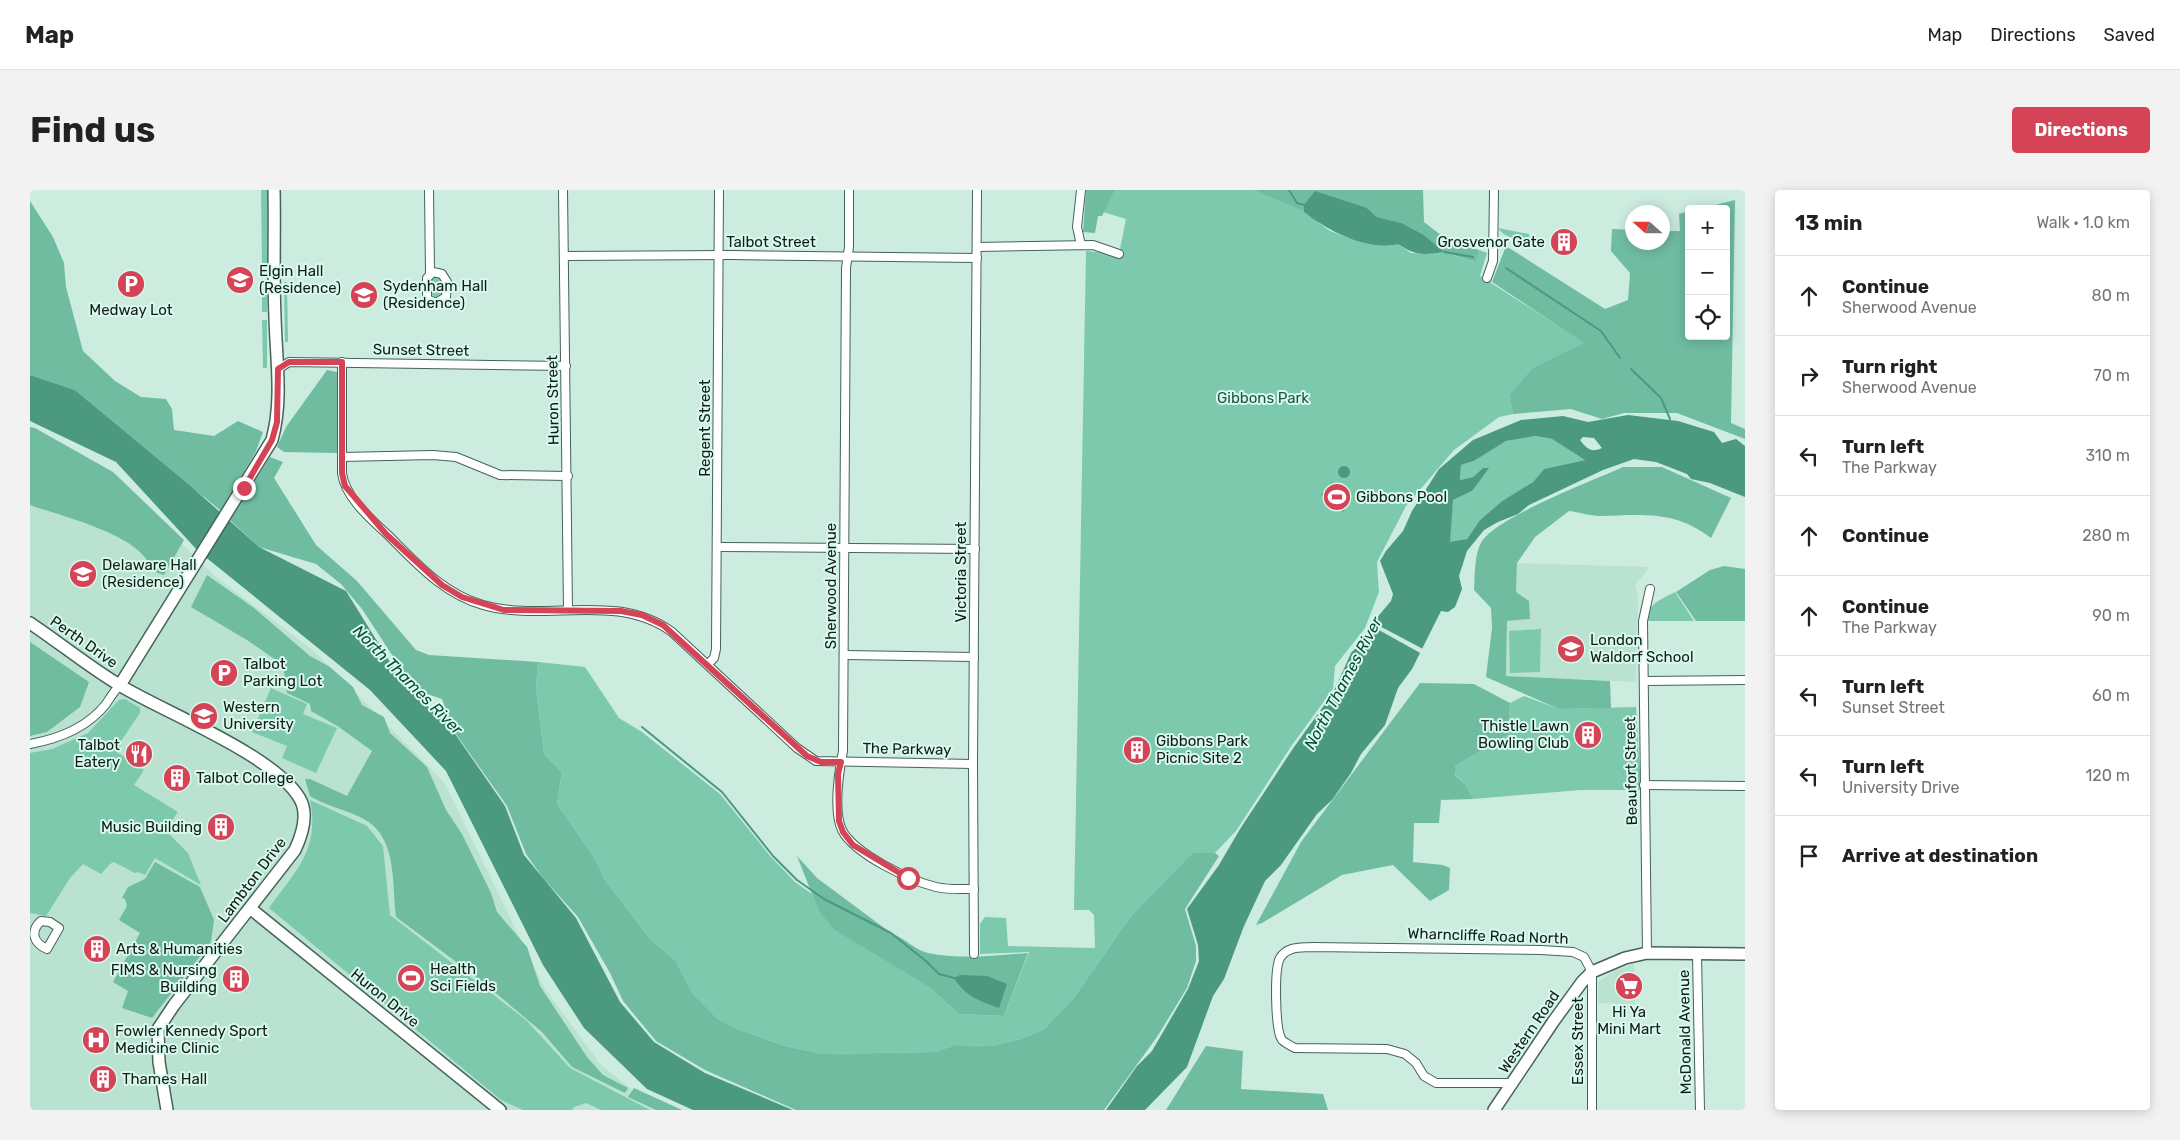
<!DOCTYPE html>
<meta charset="utf-8">
<style>
body{margin:0;font-family:Rubik,sans-serif;background:#f2f2f2;color:#222}
.controls{position:absolute;right:15px;top:15px;display:grid;overflow:hidden;border-radius:5px;box-shadow:0 2px 12px #0003}
.controls button{width:45px;height:45px;display:grid;place-items:center;padding:0;border:0;border-bottom:1px solid #e0e0e0;background:#fff;color:#222;font:25px sans-serif}
.compass{position:absolute;left:1595px;top:15px;width:45px;height:45px;border-radius:50%;background:#fff;box-shadow:0 2px 12px #0003;rotate:291deg}
.stop{position:absolute;width:15px;height:15px;margin:-11px;border:4px solid #d54456;border-radius:50%;background:#fff}
.stop.end{background:#d54456;border-color:#fff;box-shadow:0 1px 5px #0008}
.list{margin:0;padding:0;list-style:none}
h2{display:flex;justify-content:space-between;align-items:center;height:65px;margin:0;padding:0 20px;font-size:21px}
h2 small{font-size:16px;font-weight:400;color:#767676}
.list li{display:grid;grid-template-columns:32px 1fr auto;gap:15px;align-items:center;box-sizing:border-box;height:80px;padding:0 20px;border-top:1px solid #e0e0e0}
.list b{display:block;font-size:19px;white-space:nowrap}
.list p{margin:0;font-size:16px;white-space:nowrap;color:#767676}
.list em{font-size:16px;font-style:normal;color:#767676}
.icon{flex:none;width:28px;height:28px;fill:none;stroke:currentColor;stroke-width:2;stroke-linecap:round;stroke-linejoin:round}
.map{position:relative;flex:none;width:1715px;height:920px;overflow:hidden;border-radius:5px}
header{display:flex;align-items:center;gap:30px;box-sizing:border-box;height:70px;padding:0 25px;background:#fff;border-bottom:1px solid #e0e0e0}
header strong{font-size:24px}
nav{display:flex;gap:28px;margin-inline-start:auto;font-size:18px}
.intro{display:flex;align-items:center;justify-content:space-between;box-sizing:border-box;height:120px;padding:0 30px}
h1{margin:0;font-size:35px}
.button{padding:12px 22px;border-radius:5px;background:#d54456;color:#fff;font-size:18px;font-weight:700}
main{display:flex;gap:30px;padding:0 30px}
aside{flex:1;background:#fff;border-radius:5px;box-shadow:0 2px 12px #0003}
.map>svg:first-child{display:block}
.built{fill:#b9e2d1}
.green{fill:#7cc9ad}
.forest{fill:#6fbca1}
.water{fill:#4b997e;fill-rule:evenodd}
.pier{fill:#ccecdf}
.lines{fill:none;stroke-linecap:round;stroke-linejoin:round}
.stream{stroke:#4b997e;stroke-width:2}
.street-casing{stroke:#466358;stroke-width:10}
.secondary-casing{stroke:#466358;stroke-width:14}
.street{stroke:#fff;stroke-width:8}
.secondary{stroke:#fff;stroke-width:11}
.route{stroke:#d54456;stroke-width:6}
.labels{text-anchor:middle;dominant-baseline:central;stroke-width:4;stroke-linejoin:round;paint-order:stroke}
.street-label{font-size:15px;fill:#101c17;stroke:#d9f9ec}
.poi-label{font-size:15px;fill:#101c17;stroke:#d9f9ec;text-anchor:start}
.park-label{font-size:15px;fill:#195744;stroke:#d9f9ec}
.water-label{font-size:16px;font-style:italic;fill:#074b38;stroke:#d9f9ec}
</style>
<header>
<strong>Map</strong>
<nav><a>Map</a><a>Directions</a><a>Saved</a></nav>
</header>
<div class="intro"><h1>Find us</h1><a class="button">Directions</a></div>
<main>
<div class="map">
<svg width="1715" height="920" viewBox="0 0 1715 920">
<rect width="100%" height="100%" fill="#ccecdf"/>
<g class="built">
<polygon points="0,255 81,285 184,385 284,461 414,592 515,799 570,874 610,906 642,920 0,920"/>
<polygon points="1487,373 1620,377 1605,395 1608,408 1606,492 1476,486 1477,431 1500,429 1486,402"/>
<polygon points="1604,774 1605,814 1568,813 1568,792 1584,781"/>
</g>
<g class="green">
<polygon points="231,0 238,0 237,76 232,75"/>
<polygon points="1085,0 1224,0 1274,22 1300,41 1320,48 1368,54 1381,63 1399,64 1414,62 1444,72 1449,60 1457,63 1450,86 1555,153 1502,178 1479,205 1483,224 1469,227 1424,260 1376,316 1347,372 1349,402 1335,438 1305,476 1303,499 1262,555 1206,641 1185,663 1163,664 1101,726 1043,809 1014,839 991,849 961,856 925,855 905,862 793,864 755,856 707,839 684,827 663,804 645,770 620,749 575,690 564,667 527,614 532,582 514,564 506,498 508,472 555,477 589,528 612,542 690,604 741,667 765,692 782,704 789,722 806,740 900,798 929,824 974,826 999,762 950,764 950,734 955,727 976,728 978,756 1065,758 1064,725 1059,720 1044,720 1056,61 1089,64 1096,29 1073,22"/>
<path d="M1468,38l31,6 1,5c-10,2 -26,-1 -32,-11z"/>
<polygon points="406,86 414,91 413,104 410,108 405,108 401,104 401,90"/>
<polygon points="254,92 257,92 258,152 255,152"/>
<polygon points="235,97 237,97 237,122 232,122 232,99"/>
<polygon points="232,130 237,130 237,178 233,178"/>
<polygon points="1506,246 1522,249 1555,270 1514,279 1503,292 1472,311 1450,330 1437,349 1419,353 1423,310 1442,301 1453,278 1443,287 1430,290 1431,275 1444,271 1476,251"/>
<path d="M1645,402l19,29h-49c4,-18 15,-21 30,-29z"/>
<polygon points="1511,439 1510,482 1480,483 1479,441"/>
<polygon points="241,498 277,514 273,524 307,538 286,583 252,568 257,556 222,542"/>
<polygon points="1494,506 1529,519 1606,517 1611,600 1550,600 1443,609 1436,595 1425,584 1425,576 1478,545 1480,513"/>
<polygon points="95,509 110,518 110,523 89,554 91,556 87,562 114,580 104,595 148,622 135,640 158,663 171,695 125,668 115,685 108,682 105,683 84,672 80,674 71,684 53,674 40,688 16,726 0,723 0,563 22,559 58,543 89,510"/>
<path d="M280,610l57,26 16,20 7,69 136,105 44,48 80,42h-49l-15,-7 -12,4 -2,3h-49l-22,-10 -232,-192c27,-38 51,-58 41,-108z"/>
</g>
<g class="forest">
<polygon points="1056,0 1085,0 1072,26 1068,26 1065,43 1053,42"/>
<polygon points="1224,0 1393,0 1394,32 1421,53 1449,60 1445,72 1414,62 1394,45 1372,33 1347,27 1337,18 1274,15 1274,22"/>
<polygon points="1705,10 1701,233 1715,239 1715,249 1647,223 1594,223 1572,229 1541,219 1483,224 1479,205 1502,178 1554,153 1462,92 1476,56 1575,119 1598,110 1600,83 1581,61 1582,39 1602,40 1602,52 1632,52 1633,41 1650,41 1649,24 1659,21 1659,146 1696,146 1696,19 1669,19"/>
<polygon points="0,11 23,47 34,73 36,97 53,161 85,191 111,207 136,209 142,219 144,240 184,246 208,231 233,242 226,261 191,321 45,200 0,185"/>
<polygon points="297,180 307,182 308,263 254,262 247,257 256,237"/>
<path d="M0,237l5,1 78,44 71,68 -20,35 -12,-4c-8,-36 -89,-54 -122,-66z"/>
<polygon points="240,267 253,272 244,288 286,355 327,391 386,460 399,465 508,472 506,498 514,564 532,582 527,614 564,667 575,690 620,749 645,770 663,804 686,828 707,839 755,856 793,864 905,862 925,855 961,856 991,849 1014,839 1043,809 1101,726 1163,663 1185,663 1189,666 1155,719 1166,756 1166,771 1157,798 1127,847 1074,920 766,920 675,880 626,851 593,811 580,783 548,727 513,688 496,664 477,616 423,540 412,509 385,500 332,419 311,394 286,374 229,357 200,330"/>
<path d="M1593,277h39l69,31 -20,40c-36,-28 -68,-23 -111,-22 -10,0 -21,-4 -31,-5l-34,26 -18,26 -1,29 13,9 1,18 -23,2 -1,55 104,5 1,27 -52,1 -73,-32 6,-49 -1,-20 -17,-18c1,-15 0,-36 8,-49 17,-25 110,-60 141,-74z"/>
<polygon points="1694,376 1715,379 1715,431 1666,431 1646,402 1680,380"/>
<path d="M177,385l47,33 56,48 20,11 23,20 9,18 22,12 6,16 37,34 19,43 16,24 29,59 6,19 30,35 13,39 47,71 16,18 25,13 -3,5 -53,-26 -30,-35 -63,-53 -83,-62c-4,-30 1,-74 -26,-94 -14,-11 -43,-16 -60,-27l-5,-17h5l37,17 25,-45 -33,-24 -28,-16 -1,-7 -23,-11 -4,-28 -36,-25 -56,-33z"/>
<polygon points="0,452 59,492 50,517 17,542 0,546"/>
<polygon points="1390,493 1444,494 1480,513 1478,545 1425,576 1425,585 1436,595 1443,609 1411,610 1409,633 1384,633 1383,672 1413,675 1420,678 1419,700 1400,711 1363,675 1312,685 1232,733 1226,735 1271,652"/>
<path d="M767,666l20,22 74,55c12,4 24,17 37,20 33,7 67,2 100,0l-24,63 -45,-2 -29,-26 -95,-58 -16,-18z"/>
<polygon points="125,672 170,697 184,730 181,752 122,828 92,818 98,801 83,792 110,743 89,730 97,716 95,709 92,708 98,697 115,689"/>
<polygon points="1176,856 1213,861 1211,899 1293,904 1298,920 1136,920"/>
<polygon points="604,898 652,920 626,920 598,907"/>
</g>
<g class="water">
<path d="M1285,1l52,17 10,9 25,6 22,12 20,17c-21,3 -28,4 -46,-8 -31,7 -70,-13 -94,-32v-7z"/>
<polygon points="0,185 45,200 162,297 229,357 316,401 373,493 421,538 475,616 494,665 546,728 590,812 624,852 675,883 763,920 663,920 617,899 554,838 513,775 416,581 340,500 168,361 86,272 0,231"/>
<path d="M1598,225l50,6 36,11 8,11 14,-4 9,7v51l-35,-14 -19,-4 -4,-5 -31,-12 -22,-3 -31,11 -74,35 -11,9 -20,8 -14,8 -17,21 -8,25 3,13 -7,18 -7,5 -7,-1 -29,58 -14,19 -13,37 -24,29 -10,19 -19,27 -15,14 -36,51 -16,16 -21,45 -20,53 -11,17 -26,71 -42,43h-39l31,-44 15,-15 36,-62 11,-28 -1,-16 -11,-36 32,-44 21,-36 54,-82 39,-54 18,-40 18,-19 6,-14 16,-19 2,-7 -13,-33 6,-10 17,-20 9,-20 27,-42 34,-29 48,-20 42,-4 25,6zM1506,246l16,3 33,21 -41,9 -11,13 -31,19 -22,19 -13,19 -17,3 3,-42 19,-9 17,-23h-6l-10,9 -13,3 1,-15 13,-4 32,-20zM1553,247l11,1 8,10c-11,5 -15,1 -22,-8z"/>
<circle cx="1314" cy="282" r="6"/>
<polygon points="1302,292 1322,309 1313,322 1291,305"/>
<path d="M930,785l27,1 20,8 -8,24c-20,-7 -34,-12 -45,-30z"/>
</g>
<polygon class="pier" points="1342,432 1393,459 1392,464 1340,435"/>
<g class="lines">
<g class="stream">
<polyline points="1259,0 1267,13 1274,15"/>
<polyline points="1414,62 1443,67"/>
<polyline points="1476,78 1571,141 1590,168"/>
<polyline points="1601,179 1631,208 1640,229"/>
<polyline points="612,537 692,602 743,666 767,690 794,709 861,743 897,772 909,784 924,788"/>
</g>
<defs>
<g id="street">
<polyline points="399,0 400,83"/>
<polyline points="533,0 538,420"/>
<path d="M819,0v57l-3,21 -3,483c-4,20 -10,60 -1,79 12,24 69,51 94,57 13,3 26,2 38,2"/>
<polyline points="1051,55 1047,37 1051,0"/>
<polyline points="947,57 1063,55 1089,64"/>
<polyline points="534,66 700,65 947,68"/>
<polygon points="403,82 412,84 417,92 416,107 406,113 397,109 397,88"/>
<polyline points="1457,88 1463,71 1464,0"/>
<path d="M312,172v111c3,25 30,47 47,63 28,28 55,58 94,69 62,18 133,-14 189,27l125,116 19,13 157,3"/>
<polyline points="248,179 259,172 536,176"/>
<polyline points="312,267 403,265 426,267 470,285 538,286"/>
<polyline points="688,357 945,359"/>
<polyline points="814,465 944,467"/>
<polyline points="678,474 684,468 686,459 689,0"/>
<polyline points="1614,491 1715,490"/>
<path d="M0,554c28,-5 57,-16 76,-40 4,-6 8,-13 14,-19"/>
<polyline points="1614,595 1715,596"/>
<path d="M11,731l9,1 9,6 -12,21c-14,-6 -17,-18 -6,-28z"/>
<polyline points="1617,763 1613,431 1620,399"/>
<polyline points="944,764 943,574 947,0"/>
<polyline points="1667,764 1670,920"/>
<path d="M1482,893h-76l-12,-7 -8,-13 -11,-9 -18,-5 -92,-1c-4,-2 -10,-5 -13,-8 -7,-10 -8,-71 -2,-82 7,-12 21,-10 32,-11l229,3 32,2 11,5 8,15v138"/>
</g>
<g id="secondary">
<path d="M0,433c30,20 59,44 91,63 43,26 155,70 179,113 9,16 2,36 -5,51l-121,155 -16,24 1,33 8,48"/>
<path d="M90,495l152,-245c11,-40 4,-81 3,-123 -2,-42 0,-85 -1,-127"/>
<polyline points="221,719 470,920"/>
<polyline points="1464,920 1523,832 1552,792 1562,782 1595,768 1617,763 1715,764"/>
</g>
</defs>
<use href="#street" class="street-casing"/>
<use href="#secondary" class="secondary-casing"/>
<use href="#street" class="street"/>
<use href="#secondary" class="secondary"/>
</g>
<g class="lines">
<polyline class="route" points="214,298 242,250 247,232 248,179 259,172 312,172 312,283 315,296 356,344 412,395 432,407 474,420 591,421 612,425 633,435 777,566 791,572 811,572 808,584 809,631 813,642 823,655 878,688"/>
</g>
<defs>
<symbol id="building-disc" viewBox="-11 -11 22 22"><circle r="9.5" fill="#d54456" stroke="#d9f9ec"/><path d="M-4-6H4V6H1V3H-1V6H-4ZM-2.5-4.3h1.7v1.8h-1.7ZM.8-4.3h1.7v1.8H.8ZM-2.5-1h1.7V.8h-1.7ZM.8-1h1.7V.8H.8Z" fill="#fff"/></symbol>
<symbol id="university-disc" viewBox="-11 -11 22 22"><circle r="9.5" fill="#d54456" stroke="#d9f9ec"/><path d="M0-5L7-2L0 1L-7-2ZM-4 1L0 2.5L4 1V4Q0 6-4 4Z" fill="#fff"/></symbol>
<symbol id="parking-disc" viewBox="-11 -11 22 22"><circle r="9.5" fill="#d54456" stroke="#d9f9ec"/><path d="M-3.5-5.5H1a3.5 3.5 0 0 1 0 7H-1V5.5H-3.5ZM-1-3.4V-.6H.8a1.4 1.4 0 0 0 0-2.8Z" fill="#fff"/></symbol>
<symbol id="stadium-disc" viewBox="-11 -11 22 22"><circle r="9.5" fill="#d54456" stroke="#d9f9ec"/><path d="M0-5a6.5 5 0 1 0 0 10a6.5 5 0 1 0 0-10ZM-3.5-1.8h7v3.6h-7Z" fill="#fff"/></symbol>
<symbol id="school-disc" viewBox="-11 -11 22 22"><circle r="9.5" fill="#d54456" stroke="#d9f9ec"/><path d="M0-5L7-2L0 1L-7-2ZM-4 1L0 2.5L4 1V4Q0 6-4 4Z" fill="#fff"/></symbol>
<symbol id="restaurant-disc" viewBox="-11 -11 22 22"><circle r="9.5" fill="#d54456" stroke="#d9f9ec"/><path d="M-5-6h1v4h1v-4h1v4h1v-4h1v5L-1.5 .5V6h-2V.5L-5-1ZM5-6V6H3V1.5H1.5Q1.5-4 5-6Z" fill="#fff"/></symbol>
<symbol id="supermarket-disc" viewBox="-11 -11 22 22"><circle r="9.5" fill="#d54456" stroke="#d9f9ec"/><path d="M-6-5.5h2.5l.6 2H6L4.5 2H-2.5L-4.4-4H-6ZM-1.5 3.2a1.3 1.3 0 1 0 .1 0ZM3 3.2a1.3 1.3 0 1 0 .1 0Z" fill="#fff"/></symbol>
<symbol id="hospital-disc" viewBox="-11 -11 22 22"><circle r="9.5" fill="#d54456" stroke="#d9f9ec"/><path d="M-5-5h3v3.5h4V-5h3V5h-3V1.5h-4V5h-3Z" fill="#fff"/></symbol>
</defs>
<g fill-rule="evenodd">
<use href="#building-disc" x="1518" y="36" width="32" height="32"/>
<use href="#university-disc" x="194" y="74" width="32" height="32"/>
<use href="#parking-disc" x="85" y="78" width="32" height="32"/>
<use href="#university-disc" x="318" y="89" width="32" height="32"/>
<use href="#stadium-disc" x="1291" y="291" width="32" height="32"/>
<use href="#university-disc" x="37" y="368" width="32" height="32"/>
<use href="#school-disc" x="1525" y="443" width="32" height="32"/>
<use href="#parking-disc" x="178" y="467" width="32" height="32"/>
<use href="#university-disc" x="158" y="510" width="32" height="32"/>
<use href="#building-disc" x="1542" y="529" width="32" height="32"/>
<use href="#building-disc" x="1091" y="544" width="32" height="32"/>
<use href="#restaurant-disc" x="93" y="548" width="32" height="32"/>
<use href="#building-disc" x="131" y="572" width="32" height="32"/>
<use href="#building-disc" x="175" y="621" width="32" height="32"/>
<use href="#building-disc" x="51" y="743" width="32" height="32"/>
<use href="#stadium-disc" x="365" y="772" width="32" height="32"/>
<use href="#building-disc" x="190" y="773" width="32" height="32"/>
<use href="#supermarket-disc" x="1583" y="780" width="32" height="32"/>
<use href="#hospital-disc" x="50" y="834" width="32" height="32"/>
<use href="#building-disc" x="57" y="873" width="32" height="32"/>
</g>
<g class="labels">
<g class="street-label">
<text x="741" y="52">Talbot Street</text>
<text transform="translate(391 160) rotate(1)">Sunset Street</text>
<text transform="translate(523 210) rotate(-91)">Huron Street</text>
<text transform="translate(675 238) rotate(-90)">Regent Street</text>
<text transform="translate(931 382) rotate(-90)">Victoria Street</text>
<text transform="translate(801 396) rotate(-90)">Sherwood Avenue</text>
<text transform="translate(54 452) rotate(35)">Perth Drive</text>
<text transform="translate(877 559) rotate(1)">The Parkway</text>
<text transform="translate(1601 581) rotate(-91)">Beaufort Street</text>
<text transform="translate(222 690) rotate(-53)">Lambton Drive</text>
<text transform="translate(1458 746) rotate(2)">Wharncliffe Road North</text>
<text transform="translate(355 808) rotate(39)">Huron Drive</text>
<text transform="translate(1499 842) rotate(-56)">Western Road</text>
<text transform="translate(1655 842) rotate(-91)">McDonald Avenue</text>
<text transform="translate(1548 851) rotate(-90)">Essex Street</text>
</g>
<g class="poi-label">
<text x="1515" y="52" text-anchor="end">Grosvenor Gate</text>
<text x="229" y="81">Elgin Hall<tspan x="229" dy="17">(Residence)</tspan></text>
<text x="353" y="96">Sydenham Hall<tspan x="353" dy="17">(Residence)</tspan></text>
<text x="101" y="120" text-anchor="middle">Medway Lot</text>
<text x="1326" y="307">Gibbons Pool</text>
<text x="72" y="375">Delaware Hall<tspan x="72" dy="17">(Residence)</tspan></text>
<text x="1560" y="450">London<tspan x="1560" dy="17">Waldorf School</tspan></text>
<text x="213" y="474">Talbot<tspan x="213" dy="17">Parking Lot</tspan></text>
<text x="193" y="517">Western<tspan x="193" dy="17">University</tspan></text>
<text x="1539" y="536" text-anchor="end">Thistle Lawn<tspan x="1539" dy="17">Bowling Club</tspan></text>
<text x="1126" y="551">Gibbons Park<tspan x="1126" dy="17">Picnic Site 2</tspan></text>
<text x="90" y="555" text-anchor="end">Talbot<tspan x="90" dy="17">Eatery</tspan></text>
<text x="166" y="588">Talbot College</text>
<text x="172" y="637" text-anchor="end">Music Building</text>
<text x="86" y="759">Arts &amp; Humanities</text>
<text x="400" y="779">Health<tspan x="400" dy="17">Sci Fields</tspan></text>
<text x="187" y="780" text-anchor="end">FIMS &amp; Nursing<tspan x="187" dy="17">Building</tspan></text>
<text x="1599" y="822" text-anchor="middle">Hi Ya<tspan x="1599" dy="17">Mini Mart</tspan></text>
<text x="85" y="841">Fowler Kennedy Sport<tspan x="85" dy="17">Medicine Clinic</tspan></text>
<text x="92" y="889">Thames Hall</text>
</g>
<g class="park-label">
<text x="1233" y="208">Gibbons Park</text>
</g>
<g class="water-label">
<text transform="translate(378 490) rotate(45)">North Thames River</text>
<text transform="translate(1313 493) rotate(-62)">North Thames River</text>
</g>
</g>
</svg>
<div class="controls">
<button>+</button>
<button>−</button>
<button><svg class="icon" aria-label="locate" viewBox="0 0 24 24"><circle cx="12" cy="12" r="6"/><path d="M12 2v4M12 18v4M2 12h4M18 12h4"/></svg></button>
</div>
<svg class="compass" viewBox="-18 -18 36 36"><path d="M0-13l5 13h-10z" fill="#e53935"/><path d="M0 13l5-13h-10z" fill="#767676"/></svg>
<div class="stop" style="left:878px;top:688px"></div>
<div class="stop end" style="left:214px;top:298px"></div>
</div>
<aside>
<h2>13 min<small>Walk · 1.0 km</small></h2>
<ul class="list">
<li><svg class="icon" aria-label="ahead" viewBox="0 0 24 24"><path d="M12 20V5M6 11l6-6 6 6"/></svg><div><b>Continue</b><p>Sherwood Avenue</p></div><em>80 m</em></li>
<li><svg class="icon" aria-label="right" viewBox="0 0 24 24"><path d="M7 20v-9h11M14 6l5 5-5 5"/></svg><div><b>Turn right</b><p>Sherwood Avenue</p></div><em>70 m</em></li>
<li><svg class="icon" aria-label="left" viewBox="0 0 24 24"><path d="M17 20v-9H6M10 6l-5 5 5 5"/></svg><div><b>Turn left</b><p>The Parkway</p></div><em>310 m</em></li>
<li><svg class="icon" aria-label="ahead" viewBox="0 0 24 24"><path d="M12 20V5M6 11l6-6 6 6"/></svg><div><b>Continue</b></div><em>280 m</em></li>
<li><svg class="icon" aria-label="ahead" viewBox="0 0 24 24"><path d="M12 20V5M6 11l6-6 6 6"/></svg><div><b>Continue</b><p>The Parkway</p></div><em>90 m</em></li>
<li><svg class="icon" aria-label="left" viewBox="0 0 24 24"><path d="M17 20v-9H6M10 6l-5 5 5 5"/></svg><div><b>Turn left</b><p>Sunset Street</p></div><em>60 m</em></li>
<li><svg class="icon" aria-label="left" viewBox="0 0 24 24"><path d="M17 20v-9H6M10 6l-5 5 5 5"/></svg><div><b>Turn left</b><p>University Drive</p></div><em>120 m</em></li>
<li><svg class="icon" aria-label="arrive" viewBox="0 0 24 24"><path d="M6 21V4h12l-3 4 3 4H6"/></svg><div><b>Arrive at destination</b></div></li>
</ul>
</aside>
</main>
